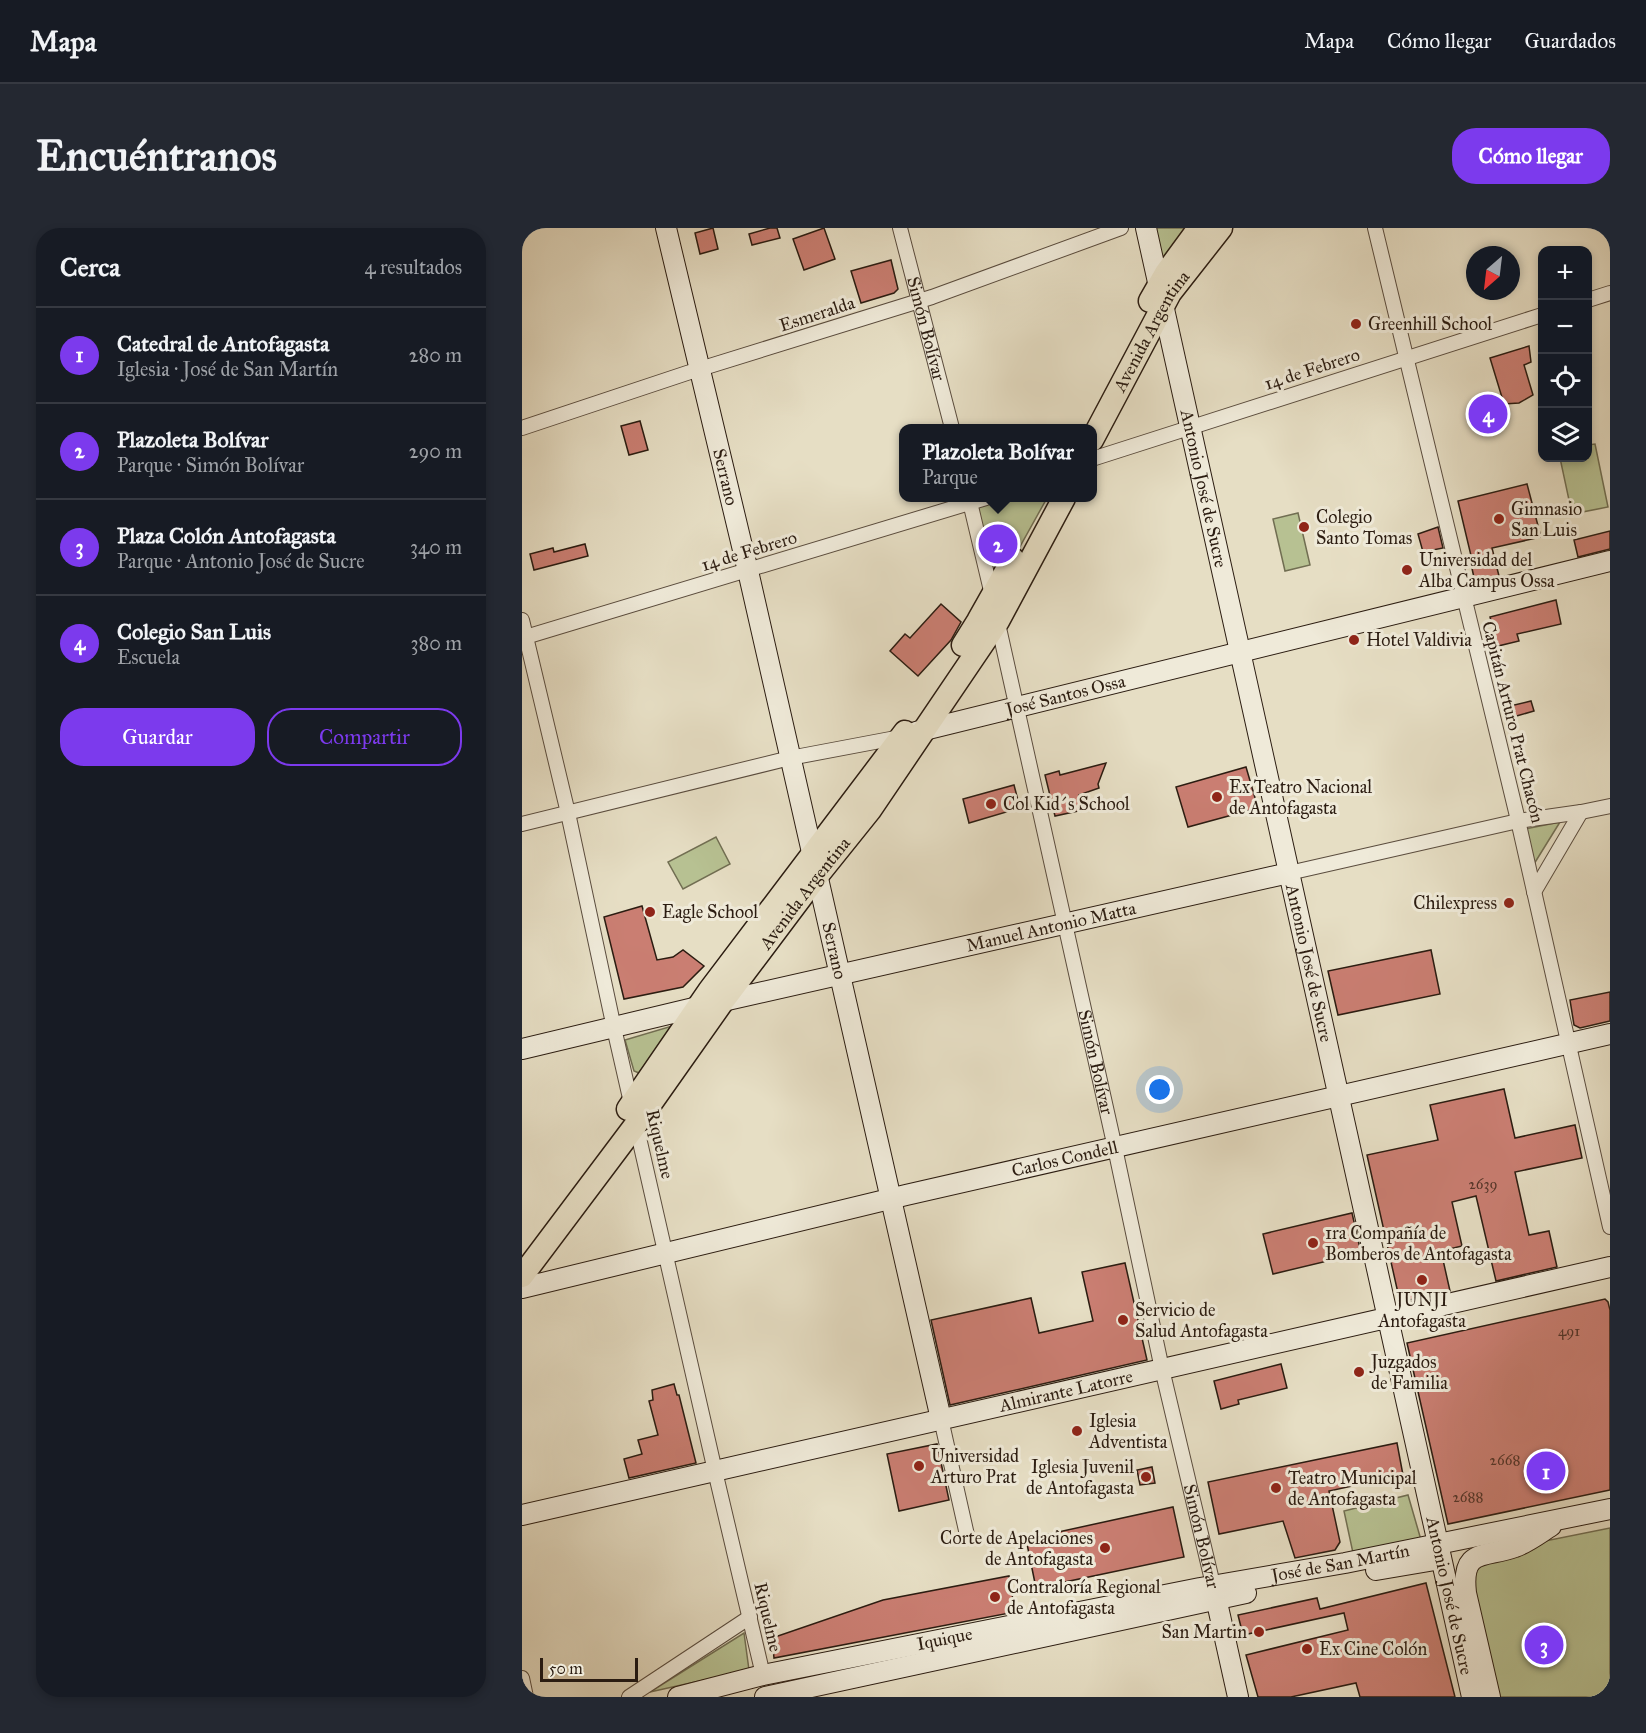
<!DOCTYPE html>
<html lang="es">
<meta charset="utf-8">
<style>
body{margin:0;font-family:"IM FELL Great Primer",serif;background:#242831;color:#f1f3f6}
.controls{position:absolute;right:18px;top:18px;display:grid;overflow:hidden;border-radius:12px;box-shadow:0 3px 9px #0003}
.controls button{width:54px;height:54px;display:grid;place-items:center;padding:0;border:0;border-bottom:2px solid #363941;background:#171b24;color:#f1f3f6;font:30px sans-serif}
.compass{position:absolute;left:944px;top:18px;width:54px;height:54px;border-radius:50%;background:#171b24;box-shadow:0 3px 9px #0003;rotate:208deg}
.scale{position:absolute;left:18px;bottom:15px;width:98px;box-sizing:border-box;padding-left:6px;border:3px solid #2b1c11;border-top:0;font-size:16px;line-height:21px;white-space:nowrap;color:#2b1c11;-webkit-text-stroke:4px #efead9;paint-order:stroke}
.you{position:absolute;left:638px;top:862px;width:21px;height:21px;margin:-15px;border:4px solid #fff;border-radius:50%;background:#1a73e8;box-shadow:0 0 0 9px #1a73e833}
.badge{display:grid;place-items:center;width:39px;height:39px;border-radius:50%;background:#7c3aed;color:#fff;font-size:20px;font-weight:700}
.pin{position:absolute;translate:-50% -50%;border:3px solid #fff;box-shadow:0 2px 6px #0006}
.popup{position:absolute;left:377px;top:196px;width:198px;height:78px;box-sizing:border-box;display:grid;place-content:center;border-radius:12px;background:#171b24;filter:drop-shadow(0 2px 4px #0005);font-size:20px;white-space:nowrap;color:#9ea1a6}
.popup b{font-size:22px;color:#f1f3f6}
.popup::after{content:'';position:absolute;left:50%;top:100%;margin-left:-12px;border:12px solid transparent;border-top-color:#171b24}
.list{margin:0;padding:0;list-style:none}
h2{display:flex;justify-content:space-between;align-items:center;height:78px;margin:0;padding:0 24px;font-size:26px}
h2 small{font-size:20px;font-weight:400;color:#9ea1a6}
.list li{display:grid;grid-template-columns:39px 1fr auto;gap:18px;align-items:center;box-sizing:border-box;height:96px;padding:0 24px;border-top:2px solid #363941}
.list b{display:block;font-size:22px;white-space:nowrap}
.list p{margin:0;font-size:20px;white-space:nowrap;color:#9ea1a6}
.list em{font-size:20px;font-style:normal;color:#9ea1a6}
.actions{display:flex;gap:12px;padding:18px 24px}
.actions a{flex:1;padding:14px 0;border:2px solid #7c3aed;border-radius:24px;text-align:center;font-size:21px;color:#7c3aed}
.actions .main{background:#7c3aed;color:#fff}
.icon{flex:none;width:33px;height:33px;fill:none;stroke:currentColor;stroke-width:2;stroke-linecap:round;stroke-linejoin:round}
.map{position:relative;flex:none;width:1088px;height:1469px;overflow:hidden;border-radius:24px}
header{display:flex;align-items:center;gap:36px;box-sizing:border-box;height:84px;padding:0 30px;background:#171b24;border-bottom:2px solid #363941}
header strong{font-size:28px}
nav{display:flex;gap:33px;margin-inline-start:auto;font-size:21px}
.intro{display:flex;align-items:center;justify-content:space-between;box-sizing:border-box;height:144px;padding:0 36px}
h1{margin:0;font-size:42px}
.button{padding:15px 27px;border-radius:24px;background:#7c3aed;color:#fff;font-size:21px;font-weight:700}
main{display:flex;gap:36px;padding:0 36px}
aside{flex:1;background:#171b24;border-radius:24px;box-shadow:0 3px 9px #0003}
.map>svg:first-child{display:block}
.green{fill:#b7c192;stroke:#716e52;stroke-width:1.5}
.building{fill:#ca7e72;stroke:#2b1c11;stroke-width:1.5}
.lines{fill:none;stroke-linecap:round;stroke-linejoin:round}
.street-casing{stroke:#5a4c3e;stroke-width:16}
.secondary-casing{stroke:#2b1c11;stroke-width:22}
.primary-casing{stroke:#2b1c11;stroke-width:25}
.street{stroke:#efead9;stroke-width:14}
.secondary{stroke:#efead9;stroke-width:20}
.primary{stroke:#e6dec4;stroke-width:22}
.poi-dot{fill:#8f2418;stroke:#efead9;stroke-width:2}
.labels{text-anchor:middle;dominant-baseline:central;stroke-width:6;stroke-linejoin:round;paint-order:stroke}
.number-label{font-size:15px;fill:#533429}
.street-label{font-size:18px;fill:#2b1c11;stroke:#efead9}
.poi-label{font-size:18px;fill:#2b1c11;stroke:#efead9;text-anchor:start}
</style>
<header>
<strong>Mapa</strong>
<nav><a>Mapa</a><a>Cómo llegar</a><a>Guardados</a></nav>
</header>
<div class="intro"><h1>Encuéntranos</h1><a class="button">Cómo llegar</a></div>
<main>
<aside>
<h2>Cerca<small>4 resultados</small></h2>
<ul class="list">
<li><span class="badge">1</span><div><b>Catedral de Antofagasta</b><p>Iglesia · José de San Martín</p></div><em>280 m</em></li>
<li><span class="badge">2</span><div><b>Plazoleta Bolívar</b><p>Parque · Simón Bolívar</p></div><em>290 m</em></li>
<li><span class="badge">3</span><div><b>Plaza Colón Antofagasta</b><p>Parque · Antonio José de Sucre</p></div><em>340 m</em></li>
<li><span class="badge">4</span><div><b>Colegio San Luis</b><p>Escuela</p></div><em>380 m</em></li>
</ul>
<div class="actions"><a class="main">Guardar</a><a>Compartir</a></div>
</aside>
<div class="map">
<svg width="1088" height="1469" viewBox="0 0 1088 1469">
<rect width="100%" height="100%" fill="#e6dec4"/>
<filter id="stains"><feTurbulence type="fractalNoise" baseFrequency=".00333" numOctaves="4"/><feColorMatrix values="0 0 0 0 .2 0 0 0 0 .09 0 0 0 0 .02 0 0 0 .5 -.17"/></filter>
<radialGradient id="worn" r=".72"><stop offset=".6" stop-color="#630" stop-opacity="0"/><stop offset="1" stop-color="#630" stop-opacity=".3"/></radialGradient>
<g class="green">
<polygon points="633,0 668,0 641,42"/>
<polygon points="1073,216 1086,279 1050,286 1038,230 1066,230 1066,217"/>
<polygon points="464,270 525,270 470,369 449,274"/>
<polygon points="776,285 788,337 763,343 751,291"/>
<polygon points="1038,594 1012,636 1003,601"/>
<polygon points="194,609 208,636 161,661 146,634"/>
<polygon points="150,798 117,845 112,843 103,812"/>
<polygon points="886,1267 899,1312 831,1325 822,1283"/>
<polygon points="1088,1300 1088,1469 968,1469 947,1336 993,1319"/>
<polygon points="222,1405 227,1442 128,1464"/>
</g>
<g class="building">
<polygon points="191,0 196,21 178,26 173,5"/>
<polygon points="248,0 255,0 258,10 230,17 227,6"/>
<polygon points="302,0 313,31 282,42 271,11"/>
<polygon points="369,32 376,61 372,65 339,75 329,43"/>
<polygon points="1007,118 1009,134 1002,137 1011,167 997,175 982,176 968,130"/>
<polygon points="118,193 126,222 107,227 99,198"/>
<polygon points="1005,256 1019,309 970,320 977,348 953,354 949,336 951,336 936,273"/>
<polygon points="916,299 921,320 901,324 896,306"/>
<polygon points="1088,303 1088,321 1056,329 1052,312"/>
<polygon points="63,316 66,328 12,342 8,326 31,320 32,324"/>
<polygon points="1034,372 1039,396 995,406 997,413 976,418 968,389"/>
<polygon points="419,376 439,394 429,412 396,448 368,423 383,406 388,410"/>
<polygon points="1009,473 1012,483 991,489 988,478"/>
<polygon points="584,535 576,556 577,560 557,567 561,582 533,588 523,547 537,543 538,547"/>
<polygon points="724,539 736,580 666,599 654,559"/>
<polygon points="492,557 498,580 447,595 441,571"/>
<polygon points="120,678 135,732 151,729 161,722 182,738 161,759 102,771 82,689"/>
<polygon points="909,722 918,766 816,787 806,743"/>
<polygon points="1088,764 1088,793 1058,800 1052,797 1048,772"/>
<polygon points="982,861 993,910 1053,897 1060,930 993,944 1007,1007 1027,1003 1035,1039 974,1053 954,968 930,974 940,1018 919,1023 928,1063 878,1074 845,927 916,912 908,877"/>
<polygon points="830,985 839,1025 751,1046 741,1006"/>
<polygon points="603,1035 625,1132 428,1177 409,1092 509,1070 517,1105 571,1093 560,1044"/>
<polygon points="1083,1071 1086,1074 1088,1082 1088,1262 926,1296 885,1115"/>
<polygon points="759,1136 765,1160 716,1172 717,1176 699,1181 692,1153"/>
<polygon points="152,1156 155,1167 157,1167 174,1235 107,1250 102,1231 120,1226 116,1212 136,1207 127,1173 131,1172 130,1162"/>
<polygon points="875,1215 881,1247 807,1263 818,1314 813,1322 773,1330 761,1293 697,1306 686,1254"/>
<polygon points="415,1216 427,1272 377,1283 365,1226"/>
<polygon points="630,1239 633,1255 618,1257 615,1242"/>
<polygon points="651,1279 662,1329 514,1360 504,1311"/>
<polygon points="487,1348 493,1384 252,1430 250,1410 361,1372"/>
<polygon points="904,1355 933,1469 838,1469 834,1455 769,1469 736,1469 724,1427 826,1402 822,1385 721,1407 716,1387 795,1370 798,1381"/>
</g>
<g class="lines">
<defs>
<g id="street">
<path id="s1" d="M378,0l52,200"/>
<polyline points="853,0 995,588 1088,999"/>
<polyline points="1066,72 1088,65"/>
<polyline points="0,200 165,145 410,69 599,0"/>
<polyline points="570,231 1020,87"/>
<polyline points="447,270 470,367"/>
<path id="s2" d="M475,391l118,529 47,221 53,224"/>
<polyline points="0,392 46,585 92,800 193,1243 241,1447"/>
<polyline points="0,410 464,270"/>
<polyline points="0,596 268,530 379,509"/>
<polyline points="767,645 996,593 1059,584 1088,578"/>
<polyline points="1012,664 1059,584"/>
<polyline points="419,1191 445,1307"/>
<polyline points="0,1450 4,1469"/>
<polyline points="107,1469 228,1389"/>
</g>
<g id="secondary">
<path id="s3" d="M144,0l82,343 193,848"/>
<path id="s4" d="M624,0l326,1469"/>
<path id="s5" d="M394,504l694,-171"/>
<path id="s6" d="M0,821l201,-48 566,-128"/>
<path id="s7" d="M0,1060l384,-93 704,-161"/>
<path id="s8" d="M0,1287l1088,-248"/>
<polyline points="854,1342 919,1331"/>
<polyline points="694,1370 716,1469"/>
<path id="s9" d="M156,1469l85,-22 437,-87 145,-25 265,-54"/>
<polyline points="243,1469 724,1365"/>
<path d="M968,1469l-24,-104c-5,-46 19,-35 49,-46 12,-4 25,-14 36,-21"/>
</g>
<g id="primary">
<polyline points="628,73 644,45 677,0"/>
<path id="s10" d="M570,212l78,-147 51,-65"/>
<polyline points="441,417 456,393 491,331"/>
<polyline points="106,881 187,763 383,504"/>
<path id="s11" d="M0,1048l115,-153 86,-122 94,-125 53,-66 128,-189 66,-123"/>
</g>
</defs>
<use href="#street" class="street-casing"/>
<use href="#secondary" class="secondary-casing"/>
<use href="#primary" class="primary-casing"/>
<use href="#street" class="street"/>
<use href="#secondary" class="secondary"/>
<use href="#primary" class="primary"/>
</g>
<g class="poi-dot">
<circle cx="834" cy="96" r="6"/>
<circle cx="977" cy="291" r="6"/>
<circle cx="782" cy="299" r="6"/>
<circle cx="885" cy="342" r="6"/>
<circle cx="832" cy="412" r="6"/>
<circle cx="695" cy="569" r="6"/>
<circle cx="469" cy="576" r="6"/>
<circle cx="987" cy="675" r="6"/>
<circle cx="128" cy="684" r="6"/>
<circle cx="791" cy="1015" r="6"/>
<circle cx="900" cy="1052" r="6"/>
<circle cx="601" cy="1092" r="6"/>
<circle cx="837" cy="1144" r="6"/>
<circle cx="555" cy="1203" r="6"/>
<circle cx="397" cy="1238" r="6"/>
<circle cx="624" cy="1249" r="6"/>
<circle cx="754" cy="1260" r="6"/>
<circle cx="583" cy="1320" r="6"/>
<circle cx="473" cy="1369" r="6"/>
<circle cx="737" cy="1404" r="6"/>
<circle cx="785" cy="1421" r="6"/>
</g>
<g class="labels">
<g class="number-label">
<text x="961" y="956">2639</text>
<text x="1047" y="1103">491</text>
<text x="983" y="1232">2668</text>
<text x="946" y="1269">2688</text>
</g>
<g class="street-label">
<text transform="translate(295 86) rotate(-18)">Esmeralda</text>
<text stroke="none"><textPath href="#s1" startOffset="104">Simón Bolívar</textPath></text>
<text stroke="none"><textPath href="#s10" startOffset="124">Avenida Argentina</textPath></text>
<text transform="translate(790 141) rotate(-18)">14 de Febrero</text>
<text stroke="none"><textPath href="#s3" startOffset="256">Serrano</textPath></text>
<text stroke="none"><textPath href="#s4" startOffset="267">Antonio José de Sucre</textPath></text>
<text transform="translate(227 323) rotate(-17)">14 de Febrero</text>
<text stroke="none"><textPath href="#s5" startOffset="154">José Santos Ossa</textPath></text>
<text transform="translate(991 494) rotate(76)">Capitán Arturo Prat Chacón</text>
<text stroke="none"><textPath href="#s11" startOffset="476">Avenida Argentina</textPath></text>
<text stroke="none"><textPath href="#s6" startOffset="543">Manuel Antonio Matta</textPath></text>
<text stroke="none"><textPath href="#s3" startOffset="742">Serrano</textPath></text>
<text stroke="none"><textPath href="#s4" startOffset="753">Antonio José de Sucre</textPath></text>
<text stroke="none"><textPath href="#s2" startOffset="454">Simón Bolívar</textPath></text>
<text transform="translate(138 916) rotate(77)">Riquelme</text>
<text stroke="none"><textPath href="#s7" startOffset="558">Carlos Condell</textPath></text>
<text stroke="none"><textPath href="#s8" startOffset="558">Almirante Latorre</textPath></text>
<text stroke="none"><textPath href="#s2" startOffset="940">Simón Bolívar</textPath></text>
<text stroke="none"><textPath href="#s9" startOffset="676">José de San Martín</textPath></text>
<text stroke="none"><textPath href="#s4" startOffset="1401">Antonio José de Sucre</textPath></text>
<text transform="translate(246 1389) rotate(77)">Riquelme</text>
<text stroke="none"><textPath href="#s9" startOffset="273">Iquique</textPath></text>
</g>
<g class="poi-label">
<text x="846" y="96">Greenhill School</text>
<text x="989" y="281">Gimnasio<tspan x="989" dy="21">San Luis</tspan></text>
<text x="794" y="289">Colegio<tspan x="794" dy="21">Santo Tomas</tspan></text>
<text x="897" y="332">Universidad del<tspan x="897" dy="21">Alba Campus Ossa</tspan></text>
<text x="844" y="412">Hotel Valdivia</text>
<text x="707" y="559">Ex Teatro Nacional<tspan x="707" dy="21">de Antofagasta</tspan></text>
<text x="481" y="576">Col Kid´s School</text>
<text x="975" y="675" text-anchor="end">Chilexpress</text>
<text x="140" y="684">Eagle School</text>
<text x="803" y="1005">1ra Compañía de<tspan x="803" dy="21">Bomberos de Antofagasta</tspan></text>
<text x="900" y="1072" text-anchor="middle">JUNJI<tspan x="900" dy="21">Antofagasta</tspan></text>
<text x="613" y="1082">Servicio de<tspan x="613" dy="21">Salud Antofagasta</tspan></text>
<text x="849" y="1134">Juzgados<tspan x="849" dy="21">de Familia</tspan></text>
<text x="567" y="1193">Iglesia<tspan x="567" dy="21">Adventista</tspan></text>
<text x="409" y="1228">Universidad<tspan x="409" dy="21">Arturo Prat</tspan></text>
<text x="612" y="1239" text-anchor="end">Iglesia Juvenil<tspan x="612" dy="21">de Antofagasta</tspan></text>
<text x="766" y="1250">Teatro Municipal<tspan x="766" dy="21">de Antofagasta</tspan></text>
<text x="571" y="1310" text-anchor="end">Corte de Apelaciones<tspan x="571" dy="21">de Antofagasta</tspan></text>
<text x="485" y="1359">Contraloría Regional<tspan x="485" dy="21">de Antofagasta</tspan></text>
<text x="725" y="1404" text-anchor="end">San Martin</text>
<text x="797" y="1421">Ex Cine Colón</text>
</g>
</g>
<rect width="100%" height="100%" filter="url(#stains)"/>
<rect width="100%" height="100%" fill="url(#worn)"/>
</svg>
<div class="controls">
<button>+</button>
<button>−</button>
<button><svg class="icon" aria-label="locate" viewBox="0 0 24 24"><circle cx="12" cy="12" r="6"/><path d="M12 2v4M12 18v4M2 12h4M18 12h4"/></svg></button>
<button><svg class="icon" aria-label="layers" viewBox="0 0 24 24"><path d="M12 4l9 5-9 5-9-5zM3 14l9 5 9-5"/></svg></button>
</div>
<svg class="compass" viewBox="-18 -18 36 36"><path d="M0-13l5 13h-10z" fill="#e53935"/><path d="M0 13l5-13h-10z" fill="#9ea1a6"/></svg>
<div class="scale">50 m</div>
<div class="you"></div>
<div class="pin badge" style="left:1024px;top:1243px">1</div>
<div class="pin badge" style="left:476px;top:316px">2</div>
<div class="popup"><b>Plazoleta Bolívar</b>Parque</div>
<div class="pin badge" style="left:1022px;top:1417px">3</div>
<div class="pin badge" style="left:966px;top:186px">4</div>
</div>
</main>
